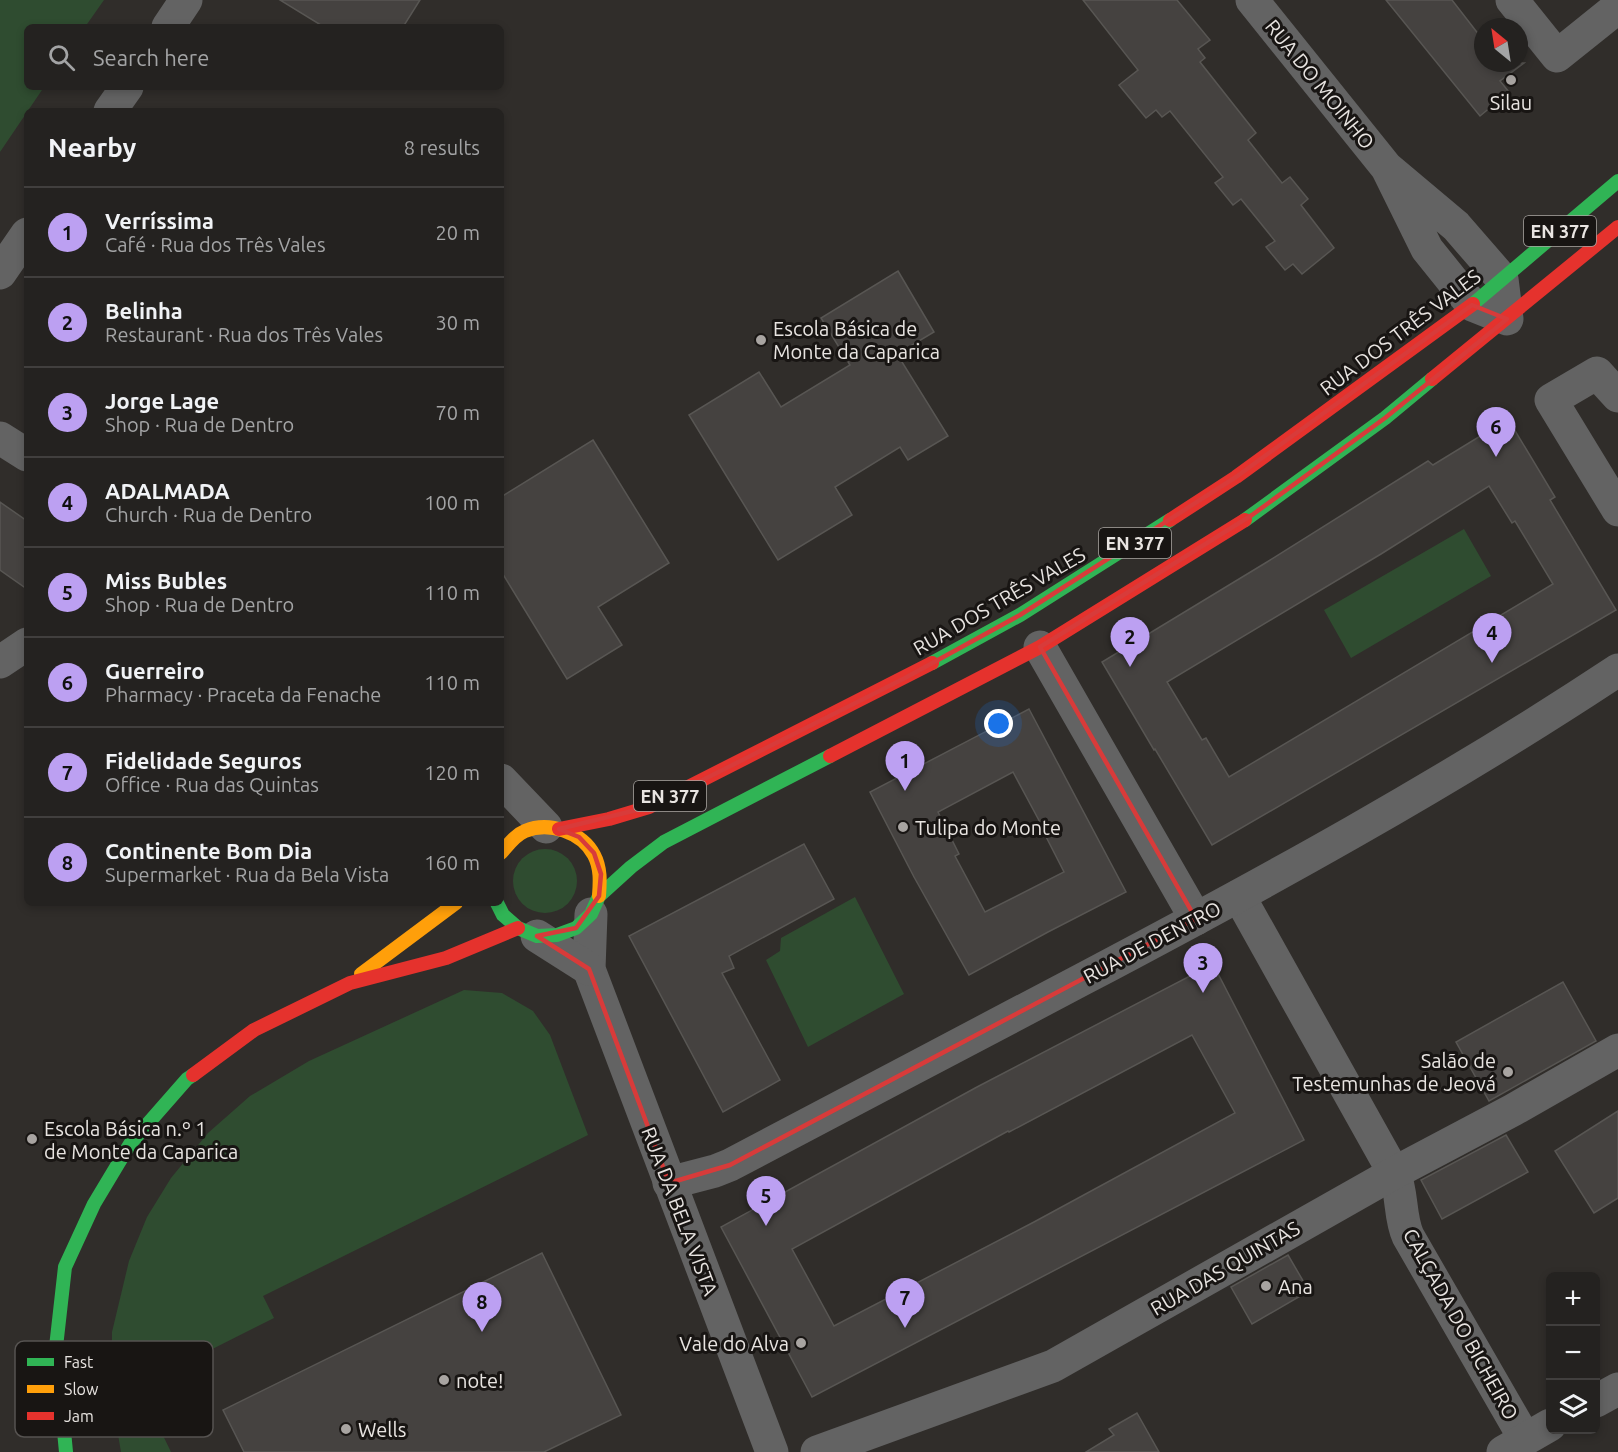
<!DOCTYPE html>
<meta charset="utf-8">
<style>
body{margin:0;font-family:Ubuntu,sans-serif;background:#302f2d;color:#f1f3f6}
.controls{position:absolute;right:18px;bottom:18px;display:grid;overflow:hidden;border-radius:9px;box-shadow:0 3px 9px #0003}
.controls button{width:54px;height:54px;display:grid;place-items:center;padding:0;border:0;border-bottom:2px solid #413f3e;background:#242220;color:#f1f3f6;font:30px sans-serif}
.compass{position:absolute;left:1474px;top:18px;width:54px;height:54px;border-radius:50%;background:#242220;box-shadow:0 3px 9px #0003;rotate:330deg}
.you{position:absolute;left:999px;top:724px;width:21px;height:21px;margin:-15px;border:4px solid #fff;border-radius:50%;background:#1a73e8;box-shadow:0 0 0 9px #1a73e833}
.badge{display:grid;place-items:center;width:39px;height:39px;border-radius:50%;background:#bca0f2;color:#111;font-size:20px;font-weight:700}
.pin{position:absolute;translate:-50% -50px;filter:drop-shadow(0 2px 3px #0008)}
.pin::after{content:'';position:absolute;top:32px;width:21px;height:18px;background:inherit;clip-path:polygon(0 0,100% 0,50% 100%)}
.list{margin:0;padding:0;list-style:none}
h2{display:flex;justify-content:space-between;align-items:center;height:78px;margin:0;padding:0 24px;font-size:26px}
h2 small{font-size:20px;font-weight:400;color:#a3a4a5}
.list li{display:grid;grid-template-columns:39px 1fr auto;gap:18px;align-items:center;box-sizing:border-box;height:90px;padding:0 24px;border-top:2px solid #413f3e}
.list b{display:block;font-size:22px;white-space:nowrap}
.list p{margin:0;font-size:20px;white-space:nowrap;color:#a3a4a5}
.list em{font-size:20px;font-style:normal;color:#a3a4a5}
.icon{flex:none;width:33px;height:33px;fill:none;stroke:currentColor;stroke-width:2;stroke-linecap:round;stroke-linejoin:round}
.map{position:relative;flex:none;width:1618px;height:1452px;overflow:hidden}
.search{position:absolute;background:#242220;box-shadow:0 3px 9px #0003;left:24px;top:24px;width:480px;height:66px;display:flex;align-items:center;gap:15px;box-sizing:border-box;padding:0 21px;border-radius:9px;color:#a3a4a5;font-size:22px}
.panel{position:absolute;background:#242220;box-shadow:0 3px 9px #0003;left:24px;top:108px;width:480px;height:798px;border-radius:9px}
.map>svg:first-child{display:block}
.green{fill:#2f4c30}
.building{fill:#454240;stroke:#585653;stroke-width:1.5;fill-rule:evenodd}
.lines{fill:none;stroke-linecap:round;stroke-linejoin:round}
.street{stroke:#636363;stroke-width:33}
.fast{stroke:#30b455;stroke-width:14}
.slow{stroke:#ff9f0a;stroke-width:14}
.jam{stroke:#e5322d;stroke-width:14}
.marked{fill:none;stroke:#d83b3a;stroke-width:4.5;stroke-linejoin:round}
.poi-dot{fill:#a8a4a1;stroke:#181513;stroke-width:2}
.labels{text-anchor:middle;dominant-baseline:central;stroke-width:6;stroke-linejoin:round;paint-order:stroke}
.shield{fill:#181513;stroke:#aaa6a3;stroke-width:1.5}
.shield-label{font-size:18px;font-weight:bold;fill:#e8e4e1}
.street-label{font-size:20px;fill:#e8e4e1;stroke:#181513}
.poi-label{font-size:20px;fill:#e8e4e1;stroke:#181513;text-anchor:start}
.key{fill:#181513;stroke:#565351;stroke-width:1.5}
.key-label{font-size:16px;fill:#e8e4e1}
</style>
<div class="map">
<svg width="1618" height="1452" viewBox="0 0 1618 1452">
<rect width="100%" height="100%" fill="#302d2a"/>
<g class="green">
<polygon points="0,0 104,0 85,27 27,27 27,87 44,87 0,152"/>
<polygon points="1464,529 1491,576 1351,658 1324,610"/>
<circle cx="545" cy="881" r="32"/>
<polygon points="855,897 904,994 808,1047 766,960 780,951 781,938"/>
<polygon points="464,990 502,993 533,1011 550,1035 588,1135 263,1296 274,1318 139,1386 171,1452 121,1452 112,1400 112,1332 129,1261 147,1217 171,1178 208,1133 250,1096 309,1061"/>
</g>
<g class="building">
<polygon points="280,0 420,0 403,27 324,27"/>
<polygon points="1083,0 1177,0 1210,40 1198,49 1205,58 1200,62 1256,133 1248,140 1282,183 1290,177 1308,199 1301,205 1334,248 1302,274 1293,264 1285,270 1266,247 1275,241 1241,199 1233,205 1215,183 1223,177 1170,111 1162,117 1156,110 1146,118 1119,85 1138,70"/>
<polygon points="1386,0 1452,0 1483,40 1483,63 1524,63 1500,81 1509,92 1480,116"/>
<polygon points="898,271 934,332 897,354 948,436 908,460 900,447 835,487 852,515 778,560 689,415 759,372 781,407 850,365 821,318"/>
<path d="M1508,419l47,78 -5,3 66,110 -404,235 -57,-96 -1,1 -52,-88 165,-100 161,-101 5,4zM1489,486l23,37 3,-2 38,63 -324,193 -23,-39 -4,2 -35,-58 214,-128z"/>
<polygon points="593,440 669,563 598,607 622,645 567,679 501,571 501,497"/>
<polygon points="0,502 27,521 27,589 0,570"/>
<path d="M1029,709l97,183 -78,40 -79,43 -55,-98 -44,-85zM1013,772l29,54 -1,1 23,45 -79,40 -30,-56 4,-2 -21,-42z"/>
<polygon points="804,844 834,899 729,956 734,968 722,973 780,1080 723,1112 629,936"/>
<path d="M1213,964l91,176 -492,257 -91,-170 256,-140zM1192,1035l43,78 -201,109 -200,104 -42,-77 216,-118 1,1z"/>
<polygon points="1563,982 1596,1041 1489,1101 1456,1042"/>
<polygon points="1618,1111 1618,1198 1594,1213 1555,1151"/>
<polygon points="1506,1135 1528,1172 1442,1219 1421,1180"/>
<polygon points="542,1253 621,1415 544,1452 244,1452 223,1410"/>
<polygon points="1288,1255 1309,1291 1252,1324 1231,1287"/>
<polygon points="1137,1413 1159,1452 1086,1452 1114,1435 1109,1429"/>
</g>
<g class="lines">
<g class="street">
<polyline points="1252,0 1387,168 1456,226 1502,279 1507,319 1472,305 1427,249 1387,168"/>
<polyline points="1512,0 1557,56 1618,7"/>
<polyline points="168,27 186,0"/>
<polyline points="110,111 127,87"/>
<polyline points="0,273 27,234"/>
<polyline points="1618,396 1597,373 1551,400 1618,510"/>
<polyline points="0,438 27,455"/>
<polyline points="1040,647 1196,919"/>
<polyline points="0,662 27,644"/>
<polyline points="501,780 546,827"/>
<path d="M1239,896l155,277c9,20 5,43 14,63l117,203"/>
<polyline points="591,914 589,969 772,1452"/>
<polyline points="537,936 589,969"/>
<path d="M669,1183l46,-12 15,-6c118,-62 235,-124 353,-186 182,-96 363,-195 535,-309"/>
<polyline points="1596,1401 1618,1389"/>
<polyline points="817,1452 1053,1366 1394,1173 1513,1110 1618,1050"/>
<polyline points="1503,1452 1550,1425"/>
</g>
<g class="fast">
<polyline points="1473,304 1618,181"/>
<polyline points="1245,520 1385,418 1432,379"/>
<polyline points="932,663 1020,615 1170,520"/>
<polyline points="497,903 503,915 518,928 537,936 557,935 576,928 591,914 599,896 631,867 664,842 830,756"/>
<polyline points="66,1452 56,1347 65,1267 94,1204 130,1144 187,1079 193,1075"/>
</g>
<g class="slow">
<path d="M501,853c7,-8 14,-18 24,-22 24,-10 57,1 69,24 7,13 6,27 5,41"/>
<polyline points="361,974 456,903"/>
</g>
<g class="jam">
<polyline points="1432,379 1618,227"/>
<polyline points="1170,520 1236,477 1473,304"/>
<polyline points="830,756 1040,647 1245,520"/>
<polyline points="559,829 609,819 649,807 932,663"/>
<polyline points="193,1075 254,1030 350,983 446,958 518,928"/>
</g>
</g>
<path class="marked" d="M1472,305l35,14 -122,99 -133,97 -212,132 156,272 -466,246 -61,18 -80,-214 -52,-33 39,-8 23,-32 2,-22 -7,-21 -15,-16 -20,-8 90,-22 256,-129 115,-63 216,-138z"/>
<g class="poi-dot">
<circle cx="1511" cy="80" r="6"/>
<circle cx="761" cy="340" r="6"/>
<circle cx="903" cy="827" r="6"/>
<circle cx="1508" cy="1072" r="6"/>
<circle cx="32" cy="1139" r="6"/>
<circle cx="1266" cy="1286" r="6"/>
<circle cx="801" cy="1343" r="6"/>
<circle cx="444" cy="1380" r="6"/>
<circle cx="346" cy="1429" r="6"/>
</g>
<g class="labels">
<g class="shield">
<rect x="1524" y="216" width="72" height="30" rx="4.5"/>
<rect x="1099" y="528" width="72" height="30" rx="4.5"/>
<rect x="634" y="781" width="72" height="30" rx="4.5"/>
</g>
<g class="shield-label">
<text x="1560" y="231">EN 377</text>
<text x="1135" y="543">EN 377</text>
<text x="670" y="796">EN 377</text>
</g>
<g class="street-label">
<text transform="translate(1320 84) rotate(51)">RUA DO MOINHO</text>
<text transform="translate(1400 332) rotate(-37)">RUA DOS TRÊS VALES</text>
<text transform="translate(999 601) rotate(-30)">RUA DOS TRÊS VALES</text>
<text transform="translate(1152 942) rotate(-28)">RUA DE DENTRO</text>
<text transform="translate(680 1211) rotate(69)">RUA DA BELA VISTA</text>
<text transform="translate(1225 1268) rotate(-30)">RUA DAS QUINTAS</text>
<text transform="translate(1461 1324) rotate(61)">CALÇADA DO BICHEIRO</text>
</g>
<g class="poi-label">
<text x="1511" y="102" text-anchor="middle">Silau</text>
<text x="773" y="328">Escola Básica de<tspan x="773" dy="23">Monte da Caparica</tspan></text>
<text x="915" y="827">Tulipa do Monte</text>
<text x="1496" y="1060" text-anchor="end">Salão de<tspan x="1496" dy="23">Testemunhas de Jeová</tspan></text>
<text x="44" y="1128">Escola Básica n.º 1<tspan x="44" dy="23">de Monte da Caparica</tspan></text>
<text x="1278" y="1286">Ana</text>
<text x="789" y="1343" text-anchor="end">Vale do Alva</text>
<text x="456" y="1380">note!</text>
<text x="358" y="1429">Wells</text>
</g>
</g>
<rect x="15" y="1341" width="198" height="96" rx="9" class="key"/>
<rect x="27" y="1358" width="27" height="8" fill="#30b455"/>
<rect x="27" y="1385" width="27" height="8" fill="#ff9f0a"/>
<rect x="27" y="1412" width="27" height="8" fill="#e5322d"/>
<g class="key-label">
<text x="64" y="1368">Fast</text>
<text x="64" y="1395">Slow</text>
<text x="64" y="1422">Jam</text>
</g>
</svg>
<div class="controls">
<button>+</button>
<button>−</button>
<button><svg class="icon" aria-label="layers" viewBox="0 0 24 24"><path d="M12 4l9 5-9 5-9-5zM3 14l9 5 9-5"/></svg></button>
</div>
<svg class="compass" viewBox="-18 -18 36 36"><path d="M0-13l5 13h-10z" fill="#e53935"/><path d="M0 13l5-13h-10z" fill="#a3a4a5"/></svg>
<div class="you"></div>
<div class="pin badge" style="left:905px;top:791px">1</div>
<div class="pin badge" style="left:1130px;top:667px">2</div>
<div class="pin badge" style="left:1203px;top:993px">3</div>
<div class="pin badge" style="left:1492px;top:663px">4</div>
<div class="pin badge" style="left:766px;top:1226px">5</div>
<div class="pin badge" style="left:1496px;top:457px">6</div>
<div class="pin badge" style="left:905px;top:1328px">7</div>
<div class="pin badge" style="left:482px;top:1332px">8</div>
<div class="search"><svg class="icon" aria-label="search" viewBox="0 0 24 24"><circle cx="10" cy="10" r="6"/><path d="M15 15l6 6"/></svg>Search here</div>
<section class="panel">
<h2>Nearby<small>8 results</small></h2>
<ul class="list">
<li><span class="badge">1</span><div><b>Verríssima</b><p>Café · Rua dos Três Vales</p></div><em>20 m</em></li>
<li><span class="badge">2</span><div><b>Belinha</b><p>Restaurant · Rua dos Três Vales</p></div><em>30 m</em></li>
<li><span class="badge">3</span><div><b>Jorge Lage</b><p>Shop · Rua de Dentro</p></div><em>70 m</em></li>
<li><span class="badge">4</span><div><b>ADALMADA</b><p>Church · Rua de Dentro</p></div><em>100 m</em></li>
<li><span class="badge">5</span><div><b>Miss Bubles</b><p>Shop · Rua de Dentro</p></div><em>110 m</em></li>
<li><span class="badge">6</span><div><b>Guerreiro</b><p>Pharmacy · Praceta da Fenache</p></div><em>110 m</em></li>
<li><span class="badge">7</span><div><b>Fidelidade Seguros</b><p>Office · Rua das Quintas</p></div><em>120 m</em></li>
<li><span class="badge">8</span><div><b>Continente Bom Dia</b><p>Supermarket · Rua da Bela Vista</p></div><em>160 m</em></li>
</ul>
</section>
</div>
